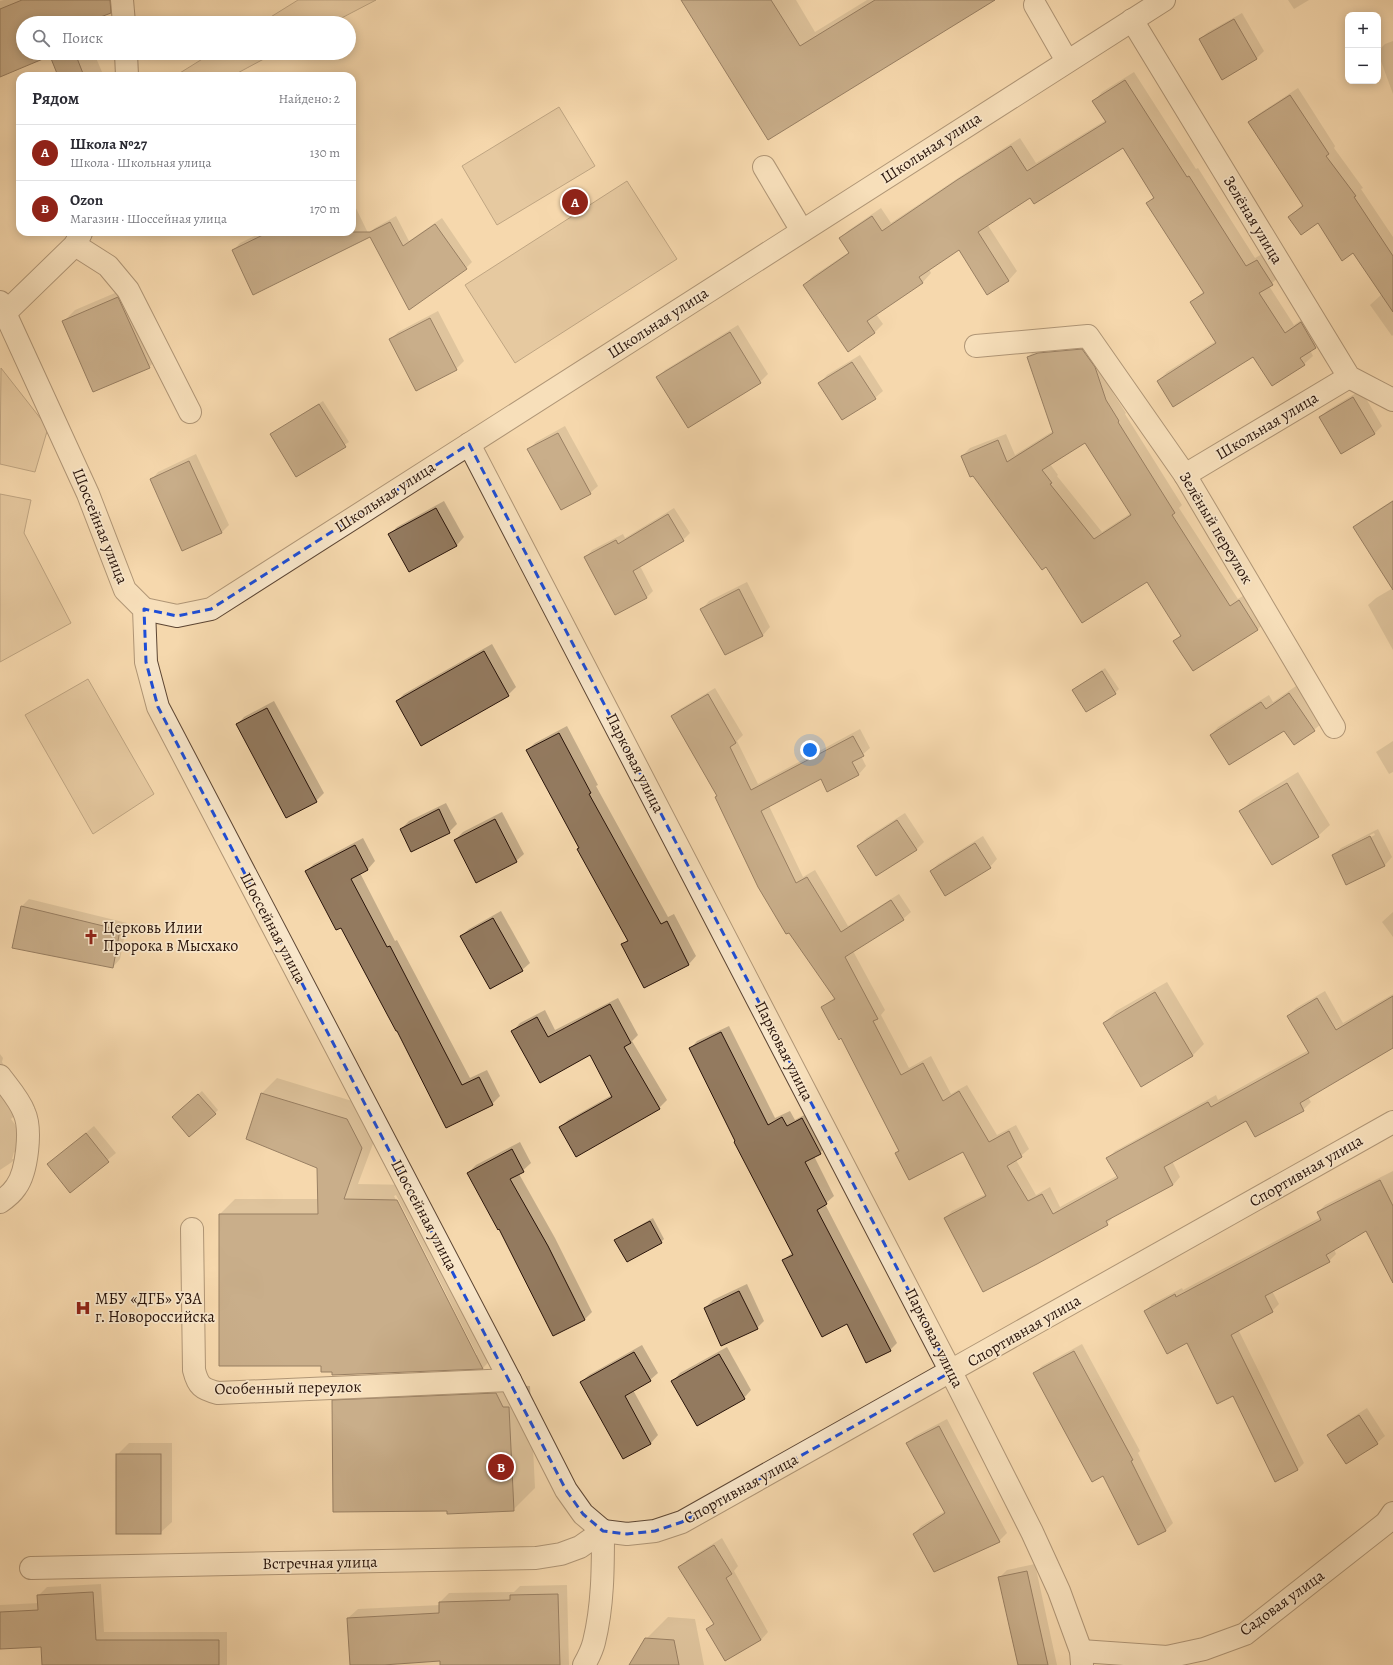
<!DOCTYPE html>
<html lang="ru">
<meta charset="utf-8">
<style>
body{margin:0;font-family:Alegreya,serif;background:#f7f7f7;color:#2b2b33}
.controls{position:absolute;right:12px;top:12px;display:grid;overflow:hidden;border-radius:8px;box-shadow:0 2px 10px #0003}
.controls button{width:36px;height:36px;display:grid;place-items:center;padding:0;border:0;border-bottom:1px solid #e1e1e2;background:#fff;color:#2b2b33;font:20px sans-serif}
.you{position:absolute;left:810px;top:750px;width:14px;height:14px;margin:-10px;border:3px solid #fff;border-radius:50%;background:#1a73e8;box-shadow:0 0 0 6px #1a73e833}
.badge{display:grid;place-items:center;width:26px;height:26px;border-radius:50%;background:#8f2418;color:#fff;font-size:13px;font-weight:700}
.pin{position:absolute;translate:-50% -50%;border:2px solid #fff;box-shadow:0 1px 4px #0006}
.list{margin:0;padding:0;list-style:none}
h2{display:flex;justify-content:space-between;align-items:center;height:52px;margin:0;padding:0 16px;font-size:17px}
h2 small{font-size:13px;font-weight:400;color:#7c7c81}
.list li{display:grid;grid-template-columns:26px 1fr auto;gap:12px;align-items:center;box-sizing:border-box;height:56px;padding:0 16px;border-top:1px solid #e1e1e2}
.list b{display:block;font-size:15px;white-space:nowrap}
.list p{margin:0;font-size:13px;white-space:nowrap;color:#7c7c81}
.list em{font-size:13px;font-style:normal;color:#7c7c81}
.icon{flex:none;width:22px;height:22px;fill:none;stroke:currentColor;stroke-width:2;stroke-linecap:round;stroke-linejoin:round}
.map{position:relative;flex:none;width:1393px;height:1665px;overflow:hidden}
.search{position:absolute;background:#fff;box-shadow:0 2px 10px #0003;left:16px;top:16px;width:340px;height:44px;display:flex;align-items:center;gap:10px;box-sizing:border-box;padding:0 14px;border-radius:22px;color:#7c7c81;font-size:15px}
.panel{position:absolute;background:#fff;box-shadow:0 2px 10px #0003;left:16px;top:72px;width:340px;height:164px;border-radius:12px}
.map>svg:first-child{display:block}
.green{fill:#d2b791;stroke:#7e664e}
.shadow{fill:#0003;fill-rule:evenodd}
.building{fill:#937a5f;stroke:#29140a;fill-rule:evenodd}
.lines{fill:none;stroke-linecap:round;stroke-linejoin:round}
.minor-casing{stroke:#5c4533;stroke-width:24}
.minor{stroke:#f8e6ca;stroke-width:22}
.marked{fill:none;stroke:#1d4ed8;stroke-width:3;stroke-dasharray:8 5;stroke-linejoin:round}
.labels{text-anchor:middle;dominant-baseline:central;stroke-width:3.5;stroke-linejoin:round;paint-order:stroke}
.street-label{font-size:16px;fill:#29140a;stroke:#f8e6ca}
.poi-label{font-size:16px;fill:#29140a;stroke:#f8e6ca;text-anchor:start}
</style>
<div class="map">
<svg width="1393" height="1665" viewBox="0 0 1393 1665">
<rect width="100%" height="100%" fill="#f5d8ad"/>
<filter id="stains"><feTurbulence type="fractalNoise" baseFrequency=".005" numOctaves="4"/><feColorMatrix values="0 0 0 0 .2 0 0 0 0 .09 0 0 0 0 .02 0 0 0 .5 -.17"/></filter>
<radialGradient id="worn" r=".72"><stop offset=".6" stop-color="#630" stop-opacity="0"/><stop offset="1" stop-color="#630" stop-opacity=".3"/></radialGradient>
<g class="green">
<polygon points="298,0 376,0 332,23 261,23"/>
<polygon points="212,53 275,53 232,76 175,76"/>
<polygon points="559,107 595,166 497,225 462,166"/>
<polygon points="627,181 677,259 515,363 465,285"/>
<polygon points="1,368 48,428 35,472 0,464"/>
<polygon points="0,494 31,500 24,533 71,623 0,662"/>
<polygon points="88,679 154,794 93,834 25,715"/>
</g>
<g class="shadow">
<polygon points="4,0 117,0 94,23 23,23 23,53 94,53 102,72 99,76 59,76 51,55 0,76 0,1"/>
<polygon points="682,0 796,0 815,32 867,0 993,0 769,139"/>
<polygon points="1288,0 1309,0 1294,9"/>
<polygon points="1242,13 1264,51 1256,59 1200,39 1208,32"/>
<polygon points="1393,41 1393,94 1378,53 1378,51 1385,44"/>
<polygon points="1134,72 1196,169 1198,168 1255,258 1266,252 1281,275 1269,286 1294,325 1310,314 1324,338 1310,350 1313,356 1304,364 1253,356 1158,381 1167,372 1216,341 1191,302 1204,291 1148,203 1154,196 1123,147 1031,197 987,224 1017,271 1009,280 988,294 959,249 929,269 931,273 923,282 876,314 883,324 874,333 804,285 813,276 849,252 840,238 849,230 881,208 891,223 967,172 1020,138 1036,163 1106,120 1094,101 1102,92"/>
<polygon points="1298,88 1335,146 1334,148 1363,188 1361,189 1393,237 1393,335 1392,336 1370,305 1382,294 1354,252 1318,222 1289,217 1303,204 1249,122 1257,115"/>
<polygon points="352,200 368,233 233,251 240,243 263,232 352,232"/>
<polygon points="396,216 409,241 442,218 472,262 466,268 409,308 369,233 375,228"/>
<polygon points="129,287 161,355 149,367 64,321 75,310"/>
<polygon points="438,311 464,361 456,369 390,340 398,332"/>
<polygon points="738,325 768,374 760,382 688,426 658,377 665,370"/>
<path d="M1089,342l13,18 11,33 13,20 -1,1 57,91 -3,3 59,91 8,-5 19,28 -8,8 -82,11 6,-6 -34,-54 -100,-16 -85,-109 8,-8 36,-14 9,21 38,-24 -25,-74 7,-7zM1085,442l46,71 -29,19 -45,-56 1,-1 -8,-11z"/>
<polygon points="860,355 883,391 875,398 820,383 827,375"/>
<polygon points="1361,390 1382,426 1374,434 1320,417 1328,410"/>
<polygon points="323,401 349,442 297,475 271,434"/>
<polygon points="565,426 598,486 590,493 529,449 536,442"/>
<polygon points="196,454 229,525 221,533 151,480 158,472"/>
<polygon points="1393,500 1393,563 1354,528 1362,520"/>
<polygon points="444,501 464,537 457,545 409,571 389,535 397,527"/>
<polygon points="674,508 690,533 683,540 640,566 653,591 647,597 586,557 592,550 623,534 625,538"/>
<polygon points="747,582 770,627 763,635 725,654 702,609 709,601"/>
<polygon points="1393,588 1393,650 1368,605 1376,598"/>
<polygon points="492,644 516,687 508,695 397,701 404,694"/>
<polygon points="1105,668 1119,689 1115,693 1073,690"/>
<polygon points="1296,686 1322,723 1314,730 1284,730 1211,735 1218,727 1269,695 1273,702"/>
<polygon points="715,688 743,735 737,741 758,784 860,729 870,748 861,756 866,766 859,774 828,790 821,778 769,806 803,877 815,870 848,926 899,894 911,912 903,919 853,951 885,1010 881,1015 909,1068 931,1056 951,1094 967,1085 997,1135 1016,1125 1029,1149 1016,1160 1036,1195 1050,1187 1060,1207 1118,1175 1108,1158 1115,1151 1216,1095 1218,1100 1309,1050 1288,1016 1296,1008 1325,991 1343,1023 1393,994 1393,1047 1308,1097 1311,1102 1303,1110 1247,1120 1172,1161 1180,1177 1173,1185 1114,1216 1107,1224 945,1218 952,1211 986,1194 963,1150 896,1153 900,1150 842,1037 822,1007 835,997 672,716 680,709"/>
<polygon points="274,701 324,793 316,801 237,725 244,717"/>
<polygon points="567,726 598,785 596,786 668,917 674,914 696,956 689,964 644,986 622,945 628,939 527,750 535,743"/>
<polygon points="1393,741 1393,772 1389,774 1376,752"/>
<polygon points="1298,772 1330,825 1318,836 1241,811 1252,800"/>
<polygon points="446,803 457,824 449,832 401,829 409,821"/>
<polygon points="502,812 524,854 516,861 455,840 463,832"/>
<polygon points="905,813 924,842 916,850 858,846 866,838"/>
<path d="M1378,829l14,28 -7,8 -38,18 -14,-27 8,-8zM1374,833l1,2 -34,17v-2z"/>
<polygon points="983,836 997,859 990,867 931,871 938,864"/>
<polygon points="363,838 375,861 368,869 360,873 395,941 397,940 470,1078 487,1070 500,1096 492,1104 446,1126 397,1029 342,926 306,871 314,864"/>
<polygon points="29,899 127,923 120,959 113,967 22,906"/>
<polygon points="501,911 530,963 522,970 461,936 469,929"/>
<polygon points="1393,912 1393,937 1382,922"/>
<polygon points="1167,982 1204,1044 1193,1055 1141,1086 1104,1023 1116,1011"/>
<polygon points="618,998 638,1035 632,1041 667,1100 659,1108 561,1127 568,1120 612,1095 590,1053 513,1031 520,1023 545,1010 555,1030"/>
<polygon points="729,1026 775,1118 790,1111 795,1120 810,1112 827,1145 820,1153 814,1156 834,1196 825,1204 897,1343 890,1350 847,1323 783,1260 793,1252 690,1049 697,1041"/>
<path d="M0,1054l3,4 -1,4 3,6 23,35 -17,16 17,23 -1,4 -15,16 -12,8zM14,1152l1,1 -1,6h-2z"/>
<path d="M277,1078l85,26 15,29 -19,51 54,1 85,168 -14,15 -150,6v-3l-11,-6 -102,-151 15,-15h83v-31l-56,-75zM396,1195l81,160h-2l-81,-159z"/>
<polygon points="202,1091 218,1110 215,1113 176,1114"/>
<polygon points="94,1126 116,1153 70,1191 49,1164"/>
<polygon points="520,1142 531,1163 519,1174 555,1238 592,1312 584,1320 499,1228 468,1173 476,1165"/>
<polygon points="1393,1171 1393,1243 1366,1230 1334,1249 1336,1254 1329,1261 1272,1291 1279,1304 1272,1311 1238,1329 1304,1463 1297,1470 1187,1342 1145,1311 1152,1304 1182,1288 1183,1290 1321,1217 1318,1212 1325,1205"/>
<polygon points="653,1218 664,1239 661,1242 616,1240 619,1237"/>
<polygon points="747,1284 764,1321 757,1328 705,1308 713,1300"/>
<polygon points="1082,1344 1140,1451 1138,1453 1173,1523 1166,1530 1034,1374 1042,1366"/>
<polygon points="642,1345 658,1373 650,1380 633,1390 658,1435 651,1443 624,1458 581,1382 589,1375"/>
<polygon points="727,1347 751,1390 744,1398 673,1381 680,1373"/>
<polygon points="355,1379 530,1386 535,1488 513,1510 448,1510 333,1401"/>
<polygon points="1367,1408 1385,1436 1377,1443 1329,1435 1336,1428"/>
<polygon points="947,1419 1007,1533 999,1541 914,1534 921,1526 945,1511 907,1443 915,1436"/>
<polygon points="129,1443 172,1443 172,1522 160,1533 117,1455"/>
<polygon points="722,1538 738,1566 734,1571 768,1632 761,1640 725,1660 708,1629 714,1622 680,1567 687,1560"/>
<polygon points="1035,1564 1057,1665 1019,1665 1000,1577 1007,1570"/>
<polygon points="101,1584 104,1632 227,1632 227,1665 43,1665 42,1646 0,1648 0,1605 39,1603 38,1596 47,1587"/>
<polygon points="567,1585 569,1665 441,1665 441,1660 351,1665 348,1618 358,1609 440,1605 440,1602 449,1593 514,1592 520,1586"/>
<polygon points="668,1617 695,1619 704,1665 630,1665 646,1639"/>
</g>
<g class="building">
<polygon points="22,0 110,0 111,13 85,23 23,23 23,53 75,53 84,76 58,76 50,56 0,77 0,9"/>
<polygon points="681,0 771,0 800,46 875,0 995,0 768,140"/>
<polygon points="1234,19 1257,59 1222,80 1199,39"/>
<polygon points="1125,80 1187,177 1189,176 1246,266 1257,260 1273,285 1259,293 1285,333 1301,322 1316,348 1300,358 1305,365 1272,386 1253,357 1173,407 1157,381 1216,343 1190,302 1204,293 1146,203 1154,198 1123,148 1034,204 1030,198 978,232 1009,281 987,295 959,250 919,277 923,283 867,321 875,333 848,352 803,285 849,253 839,238 872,216 882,231 957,180 1011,146 1027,171 1106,122 1092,101"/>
<polygon points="1290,95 1329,154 1326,156 1356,196 1354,197 1393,256 1393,312 1353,253 1342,261 1318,223 1301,235 1288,217 1303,206 1248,122"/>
<polygon points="390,222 403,246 435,224 467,269 409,310 370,237 253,295 232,250 269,232 370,232"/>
<polygon points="118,297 150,368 93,392 62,321"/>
<polygon points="430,318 457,370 416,391 389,339"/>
<polygon points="730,332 761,383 688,428 656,377"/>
<path d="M1082,349l13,18 11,33 13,21 -1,1 57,91 -3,2 58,91 9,-6 19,30 -65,41 -20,-30 8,-5 -34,-54 -65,41 -36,-56 -4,3 -69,-94 -3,1 -9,-21 37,-16 9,22 46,-29 -26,-76 11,-4zM1085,443l46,72 -37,24 -44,-55 2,-1 -10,-13z"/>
<polygon points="852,362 876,399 842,420 818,383"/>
<polygon points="1353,397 1375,434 1341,454 1319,417"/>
<polygon points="319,404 346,447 296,477 270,434"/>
<polygon points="558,433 591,494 561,510 527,449"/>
<polygon points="189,461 222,533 182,551 150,479"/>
<polygon points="1393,501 1393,590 1353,527"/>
<polygon points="436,508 457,546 409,572 388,534"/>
<polygon points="668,514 684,541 633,571 647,598 615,615 584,557 616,540 618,544"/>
<polygon points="739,589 763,636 725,655 700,609"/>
<polygon points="484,651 509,696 421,746 396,701"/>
<polygon points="1102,671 1116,694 1086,712 1072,690"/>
<polygon points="1289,693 1315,731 1294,745 1284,731 1229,765 1210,735 1261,702 1266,709"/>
<polygon points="708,694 736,743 730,747 751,790 853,736 864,756 852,762 859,775 827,792 821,779 761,811 796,883 807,877 841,932 891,900 904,920 845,957 878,1019 873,1021 901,1075 923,1063 943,1101 959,1091 989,1142 1009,1131 1022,1157 1007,1166 1028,1201 1042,1194 1053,1214 1118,1178 1106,1158 1208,1102 1211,1107 1309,1053 1287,1016 1317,998 1336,1030 1393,996 1393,1048 1300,1103 1304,1111 1255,1137 1246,1121 1164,1167 1173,1185 1106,1221 1108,1225 1037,1264 983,1292 944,1218 986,1196 963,1152 909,1180 895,1153 899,1151 841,1038 839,1040 821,1007 835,999 789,933 786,934 758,887 715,797 717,796 671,716"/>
<polygon points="267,708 317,802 286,818 236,724"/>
<polygon points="559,733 591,793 589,794 661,924 667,921 689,965 644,988 621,944 628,941 577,849 579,848 526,750"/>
<polygon points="1287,783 1319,837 1272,865 1239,811"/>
<polygon points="439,809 450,833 411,852 400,829"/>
<polygon points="495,819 517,862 476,883 454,840"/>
<polygon points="897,820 917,850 876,876 857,846"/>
<polygon points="1370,836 1385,866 1346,885 1332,855"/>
<polygon points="975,843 991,868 945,896 930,871"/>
<polygon points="355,845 368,870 351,879 387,947 390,946 462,1085 479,1077 493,1105 446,1128 397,1031 396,1031 341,928 336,930 305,871"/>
<polygon points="21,906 120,930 113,968 12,948"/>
<polygon points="493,918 523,971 490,989 460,936"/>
<polygon points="1155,992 1193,1056 1141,1087 1103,1023"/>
<polygon points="610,1004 631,1043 624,1047 660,1109 576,1157 559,1127 612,1097 590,1055 540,1083 511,1031 537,1017 548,1037"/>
<polygon points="721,1032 768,1125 782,1117 787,1126 802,1118 821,1154 805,1162 827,1204 817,1210 891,1351 866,1363 847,1324 822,1337 782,1260 793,1255 734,1142 735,1141 689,1048"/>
<polygon points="261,1093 347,1119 362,1148 344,1199 397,1200 483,1369 332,1375 332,1372 321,1372 321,1366 219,1366 219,1214 318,1214 317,1168 246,1139"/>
<polygon points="198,1094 216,1114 189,1137 172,1117"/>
<polygon points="86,1133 109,1162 70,1193 47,1164"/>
<polygon points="512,1149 524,1172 510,1179 548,1246 585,1320 553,1336 499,1229 498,1230 467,1173"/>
<polygon points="1380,1180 1393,1206 1393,1283 1366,1231 1326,1255 1330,1262 1265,1296 1273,1312 1231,1335 1298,1470 1275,1482 1233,1396 1217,1404 1187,1343 1167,1354 1144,1311 1175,1294 1176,1297 1321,1220 1317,1212"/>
<polygon points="650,1221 662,1243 627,1262 614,1240"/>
<polygon points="739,1291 758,1329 721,1346 704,1308"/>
<polygon points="1074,1351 1133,1460 1131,1461 1166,1531 1138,1545 1103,1476 1092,1482 1033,1373"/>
<polygon points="634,1352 651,1381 625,1396 651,1444 623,1459 580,1382"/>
<polygon points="719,1354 745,1399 697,1426 671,1381"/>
<polygon points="496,1393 503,1407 509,1407 514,1511 447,1514 447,1511 333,1512 332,1400"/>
<polygon points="1359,1415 1378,1444 1346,1464 1327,1435"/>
<polygon points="939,1426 1000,1542 934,1572 913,1534 945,1513 906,1443"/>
<rect x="116" y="1454" width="45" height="80"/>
<polygon points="714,1545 732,1574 726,1578 761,1640 725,1661 706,1629 714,1624 678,1567"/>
<polygon points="1027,1571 1048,1665 1018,1665 998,1577"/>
<polygon points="93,1592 96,1640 219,1640 219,1665 42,1665 41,1647 0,1649 0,1612 38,1610 37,1595"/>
<polygon points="558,1594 560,1665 440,1665 440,1661 383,1665 350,1665 347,1618 439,1613 439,1602 510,1600 510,1595"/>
<polygon points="645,1638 674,1640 679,1665 629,1665"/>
</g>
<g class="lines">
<defs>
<g id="minor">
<polyline points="122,0 124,23"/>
<polyline points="1035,5 1067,61"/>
<polyline points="1132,20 1349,377 1393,400"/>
<polyline points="126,53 127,76"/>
<polyline points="764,167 802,231"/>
<polyline points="75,245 108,266 128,290 190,412"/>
<polyline points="0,302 88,494 125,590 144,609 146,662 158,707 510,1380 566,1490 583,1514 603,1531"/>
<polyline points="0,315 5,313 75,245 81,233"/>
<polyline points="976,346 1088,336 1185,475 1334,727"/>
<polyline points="469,444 951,1372 1032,1532 1059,1591 1081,1651 1082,1665"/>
<polyline points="1185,475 1349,377"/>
<polyline points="144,609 177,616 211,609 1164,0"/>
<path d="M0,1076c8,11 19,23 24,36 8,17 3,60 -8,75 -4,6 -10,11 -16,15"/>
<path d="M192,1229l2,141c4,16 8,19 24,23l292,-13"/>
<polyline points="603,1531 627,1534 655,1531 682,1522 1393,1122"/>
<polyline points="31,1568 536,1558 561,1554 580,1547 603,1531"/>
<polyline points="1081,1651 1167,1657 1204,1649 1245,1634 1386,1523 1393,1513"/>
<path d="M584,1665c4,-7 8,-15 10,-23 9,-36 9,-75 9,-111"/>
</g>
</defs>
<use href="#minor" class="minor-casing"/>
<use href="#minor" class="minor"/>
</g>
<path d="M0 0H1393V1665H0ZM469,444l482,928 -269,150 -27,9 -28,3 -24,-3 -20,-17 -17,-24 -408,-783 -12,-45 -2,-53 33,7 34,-7z" fill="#f5d8ad" fill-opacity=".55" fill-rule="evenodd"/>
<path class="marked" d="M469,444l482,928 -269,150 -27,9 -28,3 -24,-3 -20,-17 -17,-24 -408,-783 -12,-45 -2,-53 33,7 34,-7z"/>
<defs>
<symbol id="church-bare" viewBox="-9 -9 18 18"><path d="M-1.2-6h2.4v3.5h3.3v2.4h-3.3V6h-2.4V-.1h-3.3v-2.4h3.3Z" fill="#8f2418" stroke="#f8e6ca" stroke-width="2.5" paint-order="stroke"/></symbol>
<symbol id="hospital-bare" viewBox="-9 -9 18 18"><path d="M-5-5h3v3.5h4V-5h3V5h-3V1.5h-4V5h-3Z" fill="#8f2418" stroke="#f8e6ca" stroke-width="2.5" paint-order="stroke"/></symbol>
</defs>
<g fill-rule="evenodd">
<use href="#church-bare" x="80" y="926" width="22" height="22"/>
<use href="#hospital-bare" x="72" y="1297" width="22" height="22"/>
</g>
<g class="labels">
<g class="street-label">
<text transform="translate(931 148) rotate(-33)">Школьная улица</text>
<text transform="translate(1253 220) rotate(59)">Зелёная улица</text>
<text transform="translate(658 323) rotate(-33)">Школьная улица</text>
<text transform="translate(1267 426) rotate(-31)">Школьная улица</text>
<text transform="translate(385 497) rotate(-33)">Школьная улица</text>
<text transform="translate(100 526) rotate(68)">Шоссейная улица</text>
<text transform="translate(1216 528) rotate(59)">Зелёный переулок</text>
<text transform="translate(635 763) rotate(63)">Парковая улица</text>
<text transform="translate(273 928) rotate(62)">Шоссейная улица</text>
<text transform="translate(784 1051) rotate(63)">Парковая улица</text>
<text transform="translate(1306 1171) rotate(-30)">Спортивная улица</text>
<text transform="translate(424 1215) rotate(62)">Шоссейная улица</text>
<text transform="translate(1024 1331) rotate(-30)">Спортивная улица</text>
<text transform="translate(934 1338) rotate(63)">Парковая улица</text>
<text transform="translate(288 1388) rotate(-1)">Особенный переулок</text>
<text transform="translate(741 1489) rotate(-29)">Спортивная улица</text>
<text transform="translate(320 1563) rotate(-1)">Встречная улица</text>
<text transform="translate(1282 1603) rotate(-36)">Садовая улица</text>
</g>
<g class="poi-label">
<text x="103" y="928">Церковь Илии<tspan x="103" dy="18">Пророка в Мысхако</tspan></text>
<text x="95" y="1299">МБУ «ДГБ» УЗА<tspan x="95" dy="18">г. Новороссийска</tspan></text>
</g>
</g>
<rect width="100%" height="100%" filter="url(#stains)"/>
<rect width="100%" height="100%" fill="url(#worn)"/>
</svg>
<div class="controls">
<button>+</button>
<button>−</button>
</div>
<div class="you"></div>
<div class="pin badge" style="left:575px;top:202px">A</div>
<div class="pin badge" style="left:501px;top:1467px">B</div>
<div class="search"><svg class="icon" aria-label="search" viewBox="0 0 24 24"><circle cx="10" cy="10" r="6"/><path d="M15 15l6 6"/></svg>Поиск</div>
<section class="panel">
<h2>Рядом<small>Найдено: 2</small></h2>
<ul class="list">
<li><span class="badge">A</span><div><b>Школа №27</b><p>Школа · Школьная улица</p></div><em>130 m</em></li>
<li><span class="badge">B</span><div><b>Ozon</b><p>Магазин · Шоссейная улица</p></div><em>170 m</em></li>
</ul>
</section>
</div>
